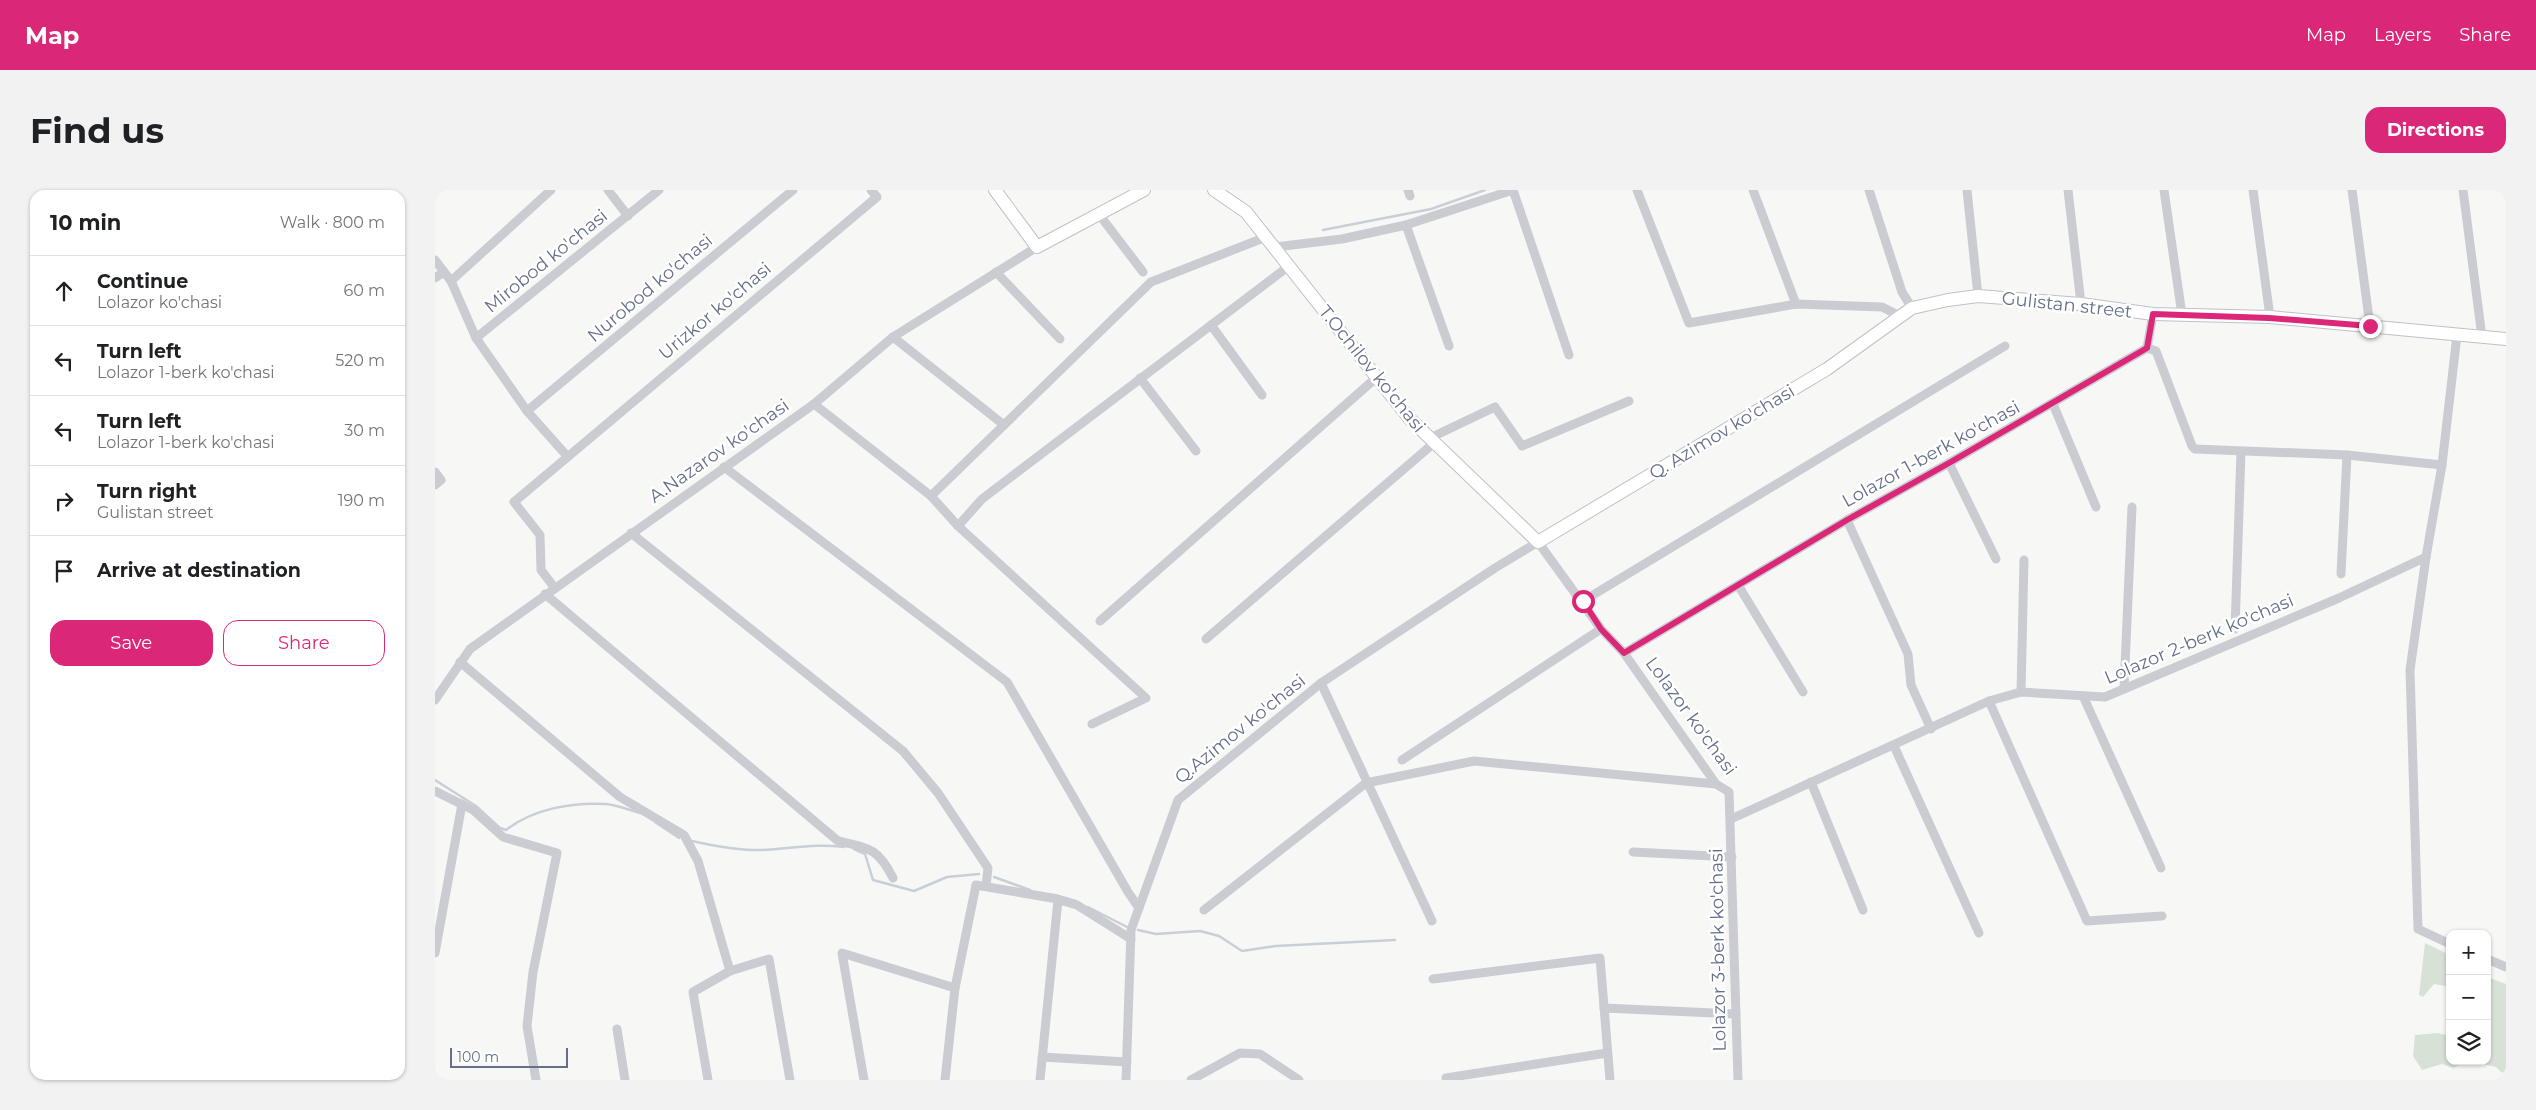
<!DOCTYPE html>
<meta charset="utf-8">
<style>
body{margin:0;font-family:Montserrat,sans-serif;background:#f2f2f2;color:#202124}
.controls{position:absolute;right:15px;bottom:15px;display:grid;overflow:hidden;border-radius:10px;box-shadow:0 1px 4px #0004}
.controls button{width:45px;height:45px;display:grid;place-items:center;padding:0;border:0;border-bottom:1px solid #e0e0e0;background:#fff;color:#202124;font:25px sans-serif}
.scale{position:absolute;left:15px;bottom:12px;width:118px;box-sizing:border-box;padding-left:5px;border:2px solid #646f89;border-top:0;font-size:14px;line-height:18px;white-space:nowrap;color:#646f89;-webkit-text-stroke:4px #fff;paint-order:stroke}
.stop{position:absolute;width:15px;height:15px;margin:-11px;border:4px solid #db2777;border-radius:50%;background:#fff}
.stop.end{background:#db2777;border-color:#fff;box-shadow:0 1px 5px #0008}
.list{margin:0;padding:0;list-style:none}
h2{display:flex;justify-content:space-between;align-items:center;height:65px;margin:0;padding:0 20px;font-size:21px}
h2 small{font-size:16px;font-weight:400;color:#757577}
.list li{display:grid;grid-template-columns:32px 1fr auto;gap:15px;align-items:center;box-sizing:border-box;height:70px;padding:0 20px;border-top:1px solid #e0e0e0}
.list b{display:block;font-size:19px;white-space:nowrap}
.list p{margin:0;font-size:16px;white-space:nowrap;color:#757577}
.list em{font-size:16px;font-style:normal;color:#757577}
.actions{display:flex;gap:10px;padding:15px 20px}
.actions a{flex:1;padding:11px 0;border:1px solid #db2777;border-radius:15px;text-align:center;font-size:18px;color:#db2777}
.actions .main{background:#db2777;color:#fff}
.icon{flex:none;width:28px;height:28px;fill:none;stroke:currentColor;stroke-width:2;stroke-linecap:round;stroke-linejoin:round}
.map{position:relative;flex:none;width:2071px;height:890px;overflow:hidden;border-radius:15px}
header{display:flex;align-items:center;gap:30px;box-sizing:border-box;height:70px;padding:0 25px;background:#db2777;color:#fff}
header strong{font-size:24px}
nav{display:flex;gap:28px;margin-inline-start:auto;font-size:18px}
.intro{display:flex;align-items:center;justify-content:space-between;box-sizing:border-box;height:120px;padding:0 30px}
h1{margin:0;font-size:35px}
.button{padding:12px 22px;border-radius:15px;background:#db2777;color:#fff;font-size:18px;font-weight:700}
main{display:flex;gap:30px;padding:0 30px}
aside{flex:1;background:#fff;border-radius:15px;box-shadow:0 1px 4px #0004}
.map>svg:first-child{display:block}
.green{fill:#d7e1d6}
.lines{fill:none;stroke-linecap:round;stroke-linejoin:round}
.stream{stroke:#c8cfd6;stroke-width:2.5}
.secondary-casing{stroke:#bec1c7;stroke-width:14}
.minor{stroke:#caccd1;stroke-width:9}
.secondary{stroke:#fff;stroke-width:12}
.route{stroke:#db2777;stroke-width:6}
.labels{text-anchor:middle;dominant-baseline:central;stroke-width:5;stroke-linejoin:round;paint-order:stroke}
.street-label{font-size:18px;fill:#646f89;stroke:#fff}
</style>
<header>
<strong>Map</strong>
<nav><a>Map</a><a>Layers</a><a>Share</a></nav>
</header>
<div class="intro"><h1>Find us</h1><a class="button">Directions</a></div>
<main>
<aside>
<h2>10 min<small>Walk · 800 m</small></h2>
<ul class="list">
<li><svg class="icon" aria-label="ahead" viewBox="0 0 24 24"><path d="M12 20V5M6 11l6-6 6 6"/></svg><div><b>Continue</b><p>Lolazor ko'chasi</p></div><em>60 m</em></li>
<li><svg class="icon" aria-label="left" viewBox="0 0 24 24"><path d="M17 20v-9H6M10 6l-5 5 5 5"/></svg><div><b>Turn left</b><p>Lolazor 1-berk ko'chasi</p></div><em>520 m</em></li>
<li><svg class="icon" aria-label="left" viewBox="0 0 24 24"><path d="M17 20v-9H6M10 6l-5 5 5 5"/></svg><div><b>Turn left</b><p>Lolazor 1-berk ko'chasi</p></div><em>30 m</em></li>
<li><svg class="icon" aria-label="right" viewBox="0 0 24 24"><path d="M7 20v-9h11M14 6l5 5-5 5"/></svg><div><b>Turn right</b><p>Gulistan street</p></div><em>190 m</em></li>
<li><svg class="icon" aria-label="arrive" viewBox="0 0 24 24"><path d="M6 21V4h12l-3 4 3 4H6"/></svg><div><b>Arrive at destination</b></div></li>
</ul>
<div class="actions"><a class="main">Save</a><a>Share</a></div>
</aside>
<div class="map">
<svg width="2071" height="890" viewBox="0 0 2071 890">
<rect width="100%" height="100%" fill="#f7f8f5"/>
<g class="green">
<polygon points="1990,753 2015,765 2015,797 1999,794 1988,807 1984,805"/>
<polygon points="2052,787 2071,794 2071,880 2067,883 2061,877 2035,871 2052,871 2052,840 2054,839"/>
<polygon points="2003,843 2015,846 2015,871 2032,871 2018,878 2007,874 1987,880 1978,866 1980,845"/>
</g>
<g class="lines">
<g class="stream">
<polyline points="888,40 996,19 1050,0"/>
<path d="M0,590l41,26 24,22 6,2c27,-21 65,-28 100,-26 11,1 23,6 34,9"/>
<polyline points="220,632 244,648"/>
<path d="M257,651c22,5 47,10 70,9 29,-1 52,-7 82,-3"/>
<polyline points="419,659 430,664 438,690 479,701 512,687 544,684"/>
<polyline points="559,687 595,700"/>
<polyline points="620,705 641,711"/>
<polyline points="653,717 694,738"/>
<polyline points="703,740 721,744 765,741 784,746 807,761 841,756 960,750"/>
</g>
<defs>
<g id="secondary">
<polyline points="560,0 602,57 709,0"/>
<polyline points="779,0 811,22 974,228 1103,352 1392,179 1477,118 1513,110 1543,106 1646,114 1718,124 1835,127 2071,149"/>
</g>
</defs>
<use href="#secondary" class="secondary-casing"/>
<g class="minor">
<polyline points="173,0 193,26"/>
<polyline points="973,0 975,6"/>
<polyline points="1078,0 1134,165"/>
<polyline points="1202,0 1254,133 1361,114 1447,117 1465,126"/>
<polyline points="1318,0 1361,114"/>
<polyline points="1434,0 1467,102 1477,118"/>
<polyline points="1532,0 1543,106"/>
<polyline points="1633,0 1646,114"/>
<polyline points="1729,0 1747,125"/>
<polyline points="1818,0 1835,127"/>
<polyline points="1917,0 1935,136"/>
<polyline points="2028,0 2047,147"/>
<polyline points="663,23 708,82"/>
<polyline points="971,35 1014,156"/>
<polyline points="840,57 907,49 971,35 1078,0"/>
<polyline points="0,70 16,91 41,148 92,221 132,266"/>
<polyline points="561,82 625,149"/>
<polyline points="0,88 9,82"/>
<polyline points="16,91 116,0"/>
<polyline points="776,135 827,205"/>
<polyline points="458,147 569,235"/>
<polyline points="41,148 224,0"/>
<polyline points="1712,158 1721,161 1757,256 1760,259 1912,265 2007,275"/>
<polyline points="705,188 761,261"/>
<polyline points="379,214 496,306 523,336 547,309 854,76"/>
<polyline points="1618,214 1661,317"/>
<polyline points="92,221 358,0"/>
<polyline points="995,248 1060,217 1087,256 1194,211"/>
<polyline points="1514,273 1561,369"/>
<polyline points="289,277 572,492 693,702 704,718"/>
<polyline points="0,282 6,290 0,295"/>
<polyline points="496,306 716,92 831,47"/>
<polyline points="1412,330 1473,464 1476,495 1496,539"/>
<polyline points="523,336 711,508 657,534"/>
<polyline points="196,343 468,561 503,603 553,678 551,696"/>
<polyline points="1906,384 1912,265"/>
<polyline points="1303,395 1368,502"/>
<polyline points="119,397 106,380 105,345 79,312 442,7 436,0"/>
<path d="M110,404l293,247c31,7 40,7 55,37"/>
<polyline points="1148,411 1570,156"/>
<polyline points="665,431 942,187"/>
<polyline points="1800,439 1806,262"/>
<polyline points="771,449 999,253"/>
<polyline points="1189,463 1412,330 1514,273 1712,158 1718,124"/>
<polyline points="25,472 185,607 249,645 263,671 295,781"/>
<polyline points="886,493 997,731"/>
<polyline points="1689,499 1697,317"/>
<polyline points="1586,502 1589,370"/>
<polyline points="1648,506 1726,678"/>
<polyline points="0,510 35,459 379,214 458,147 602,57"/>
<polyline points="1554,511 1652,731 1727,726"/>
<polyline points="1459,556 1544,743"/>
<polyline points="967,570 1166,439"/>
<polyline points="1376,592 1428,720"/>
<polyline points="0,601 38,620 68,647 122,663 98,782 92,836 101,890"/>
<polyline points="1296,629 1554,511 1586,502 1670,507 1904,408 1991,367"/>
<polyline points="1198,662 1297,667"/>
<polyline points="769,720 931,593 1039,571 1281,594"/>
<polyline points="2015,754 1983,739 1975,480 1991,367 2007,275 2022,145"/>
<polyline points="0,763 27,614"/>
<polyline points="2052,769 2071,777"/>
<polyline points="998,789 1165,768 1175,890"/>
<polyline points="1169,818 1301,824"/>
<polyline points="182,839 190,890"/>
<polyline points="607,867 692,872"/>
<polyline points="1011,888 1172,863"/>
<polyline points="273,890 258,802 295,781 334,769 355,890"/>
<polyline points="429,890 407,763 520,798"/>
<polyline points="510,890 520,798 541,695 617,708 642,715 696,749"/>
<polyline points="605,890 623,710"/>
<polyline points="691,890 696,740 743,610 886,493 1060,378 1103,352 1166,439 1189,463 1281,594 1294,602 1303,890"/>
<polyline points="756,890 805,863 825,864 864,890"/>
</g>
<use href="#secondary" class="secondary"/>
</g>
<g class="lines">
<polyline class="route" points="1148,411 1166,439 1189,463 1412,330 1514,273 1712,158 1718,124 1834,128 1935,136"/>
</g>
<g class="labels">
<g class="street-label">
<text transform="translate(111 71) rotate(-39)">Mirobod ko'chasi</text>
<text transform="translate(215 98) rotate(-40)">Nurobod ko'chasi</text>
<text transform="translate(1632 115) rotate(6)">Gulistan street</text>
<text transform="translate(280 121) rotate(-40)">Urizkor ko'chasi</text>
<text transform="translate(937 179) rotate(51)">T.Ochilov ko'chasi</text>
<text transform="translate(1287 242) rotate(-31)">Q. Azimov ko'chasi</text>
<text transform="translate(284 261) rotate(-35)">A.Nazarov ko'chasi</text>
<text transform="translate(1496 264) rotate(-29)">Lolazor 1-berk ko'chasi</text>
<text transform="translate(1764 449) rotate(-23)">Lolazor 2-berk ko'chasi</text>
<text transform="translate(1256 526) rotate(54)">Lolazor ko'chasi</text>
<text transform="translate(805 539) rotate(-39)">Q.Azimov ko'chasi</text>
<text transform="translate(1283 760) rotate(-91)">Lolazor 3-berk ko'chasi</text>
</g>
</g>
</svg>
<div class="controls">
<button>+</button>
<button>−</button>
<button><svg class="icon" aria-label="layers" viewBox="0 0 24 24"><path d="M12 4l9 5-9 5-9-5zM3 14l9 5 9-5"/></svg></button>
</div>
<div class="scale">100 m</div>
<div class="stop" style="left:1148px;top:411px"></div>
<div class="stop end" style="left:1935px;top:136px"></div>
</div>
</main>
